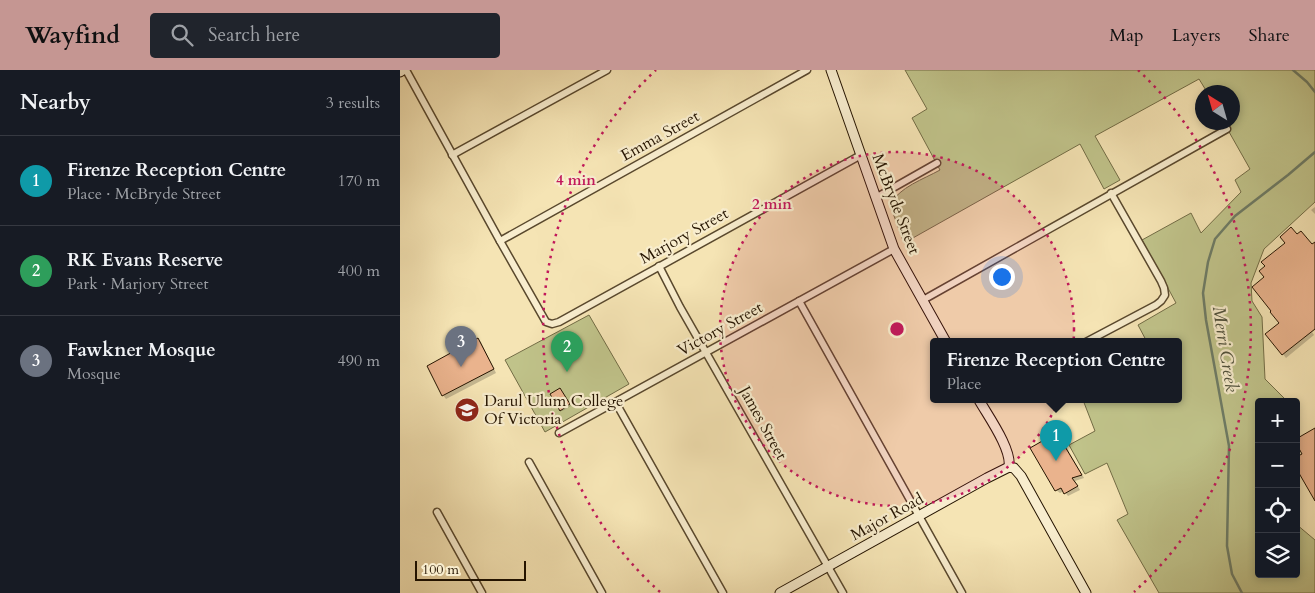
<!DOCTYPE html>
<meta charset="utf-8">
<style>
body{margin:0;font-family:Cardo,serif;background:#20242c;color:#f1f3f6}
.controls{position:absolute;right:15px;bottom:15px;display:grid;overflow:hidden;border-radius:5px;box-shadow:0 2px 8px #0003}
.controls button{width:45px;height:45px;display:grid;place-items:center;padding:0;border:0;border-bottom:1px solid #363941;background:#171b24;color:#f1f3f6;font:25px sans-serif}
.compass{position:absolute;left:795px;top:15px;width:45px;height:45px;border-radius:50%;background:#171b24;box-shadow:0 2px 8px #0003;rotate:323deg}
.scale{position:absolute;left:15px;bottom:12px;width:111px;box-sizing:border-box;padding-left:5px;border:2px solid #251400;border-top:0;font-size:14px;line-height:18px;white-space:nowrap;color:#251400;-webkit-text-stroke:4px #f8edce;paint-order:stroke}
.you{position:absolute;left:601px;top:206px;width:18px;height:18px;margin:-12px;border:4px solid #fff;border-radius:50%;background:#1a73e8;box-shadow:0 0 0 8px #1a73e833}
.badge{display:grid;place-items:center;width:32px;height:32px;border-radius:50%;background:#c59692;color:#fff;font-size:16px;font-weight:700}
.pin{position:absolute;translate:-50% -41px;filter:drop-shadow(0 1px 2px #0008)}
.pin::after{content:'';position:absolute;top:26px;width:18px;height:15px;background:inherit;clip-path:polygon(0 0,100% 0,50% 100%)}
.popup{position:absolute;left:530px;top:268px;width:252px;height:65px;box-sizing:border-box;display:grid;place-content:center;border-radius:5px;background:#171b24;filter:drop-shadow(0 1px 4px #0005);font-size:16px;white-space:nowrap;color:#9ea1a6}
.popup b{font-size:19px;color:#f1f3f6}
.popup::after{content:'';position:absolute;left:50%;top:100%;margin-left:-10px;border:10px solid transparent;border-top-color:#171b24}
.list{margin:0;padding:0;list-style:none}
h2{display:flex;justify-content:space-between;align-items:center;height:65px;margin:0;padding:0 20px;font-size:21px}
h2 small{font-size:16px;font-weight:400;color:#9ea1a6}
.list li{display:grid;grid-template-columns:32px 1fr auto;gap:15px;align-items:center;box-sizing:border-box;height:90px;padding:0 20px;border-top:1px solid #363941}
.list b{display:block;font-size:19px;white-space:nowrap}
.list p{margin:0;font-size:16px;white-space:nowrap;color:#9ea1a6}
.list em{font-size:16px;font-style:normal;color:#9ea1a6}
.icon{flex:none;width:28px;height:28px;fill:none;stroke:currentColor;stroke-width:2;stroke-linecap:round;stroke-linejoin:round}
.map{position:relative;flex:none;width:915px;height:523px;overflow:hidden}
header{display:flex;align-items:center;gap:30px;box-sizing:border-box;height:70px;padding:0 25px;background:#c59692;color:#111}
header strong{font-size:24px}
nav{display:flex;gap:28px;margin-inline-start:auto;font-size:18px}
.search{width:350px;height:45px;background:#20242c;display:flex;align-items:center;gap:12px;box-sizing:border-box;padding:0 18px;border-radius:5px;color:#9ea1a6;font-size:19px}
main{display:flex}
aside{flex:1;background:#171b24}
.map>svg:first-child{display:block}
.green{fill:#c0c38a;stroke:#726c45}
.shadow{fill:#0003}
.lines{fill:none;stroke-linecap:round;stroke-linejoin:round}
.stream{stroke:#6d7b65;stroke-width:2.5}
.building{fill:#eab38d;stroke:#251400}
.street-casing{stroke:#59482d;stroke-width:9}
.secondary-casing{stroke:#251400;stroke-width:11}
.street{stroke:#f8edce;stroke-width:6}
.secondary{stroke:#f8edce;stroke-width:9}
.ring{fill:none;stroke:#c2185b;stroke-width:2.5;stroke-dasharray:2.5 5}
.labels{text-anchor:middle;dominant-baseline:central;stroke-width:4.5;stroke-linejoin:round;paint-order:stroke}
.street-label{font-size:16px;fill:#251400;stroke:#f8edce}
.poi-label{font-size:16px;fill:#251400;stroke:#f8edce;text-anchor:start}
.water-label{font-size:18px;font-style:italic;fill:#4f503b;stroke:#f8edce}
.centre{fill:#c2185b;stroke:#f8edce;stroke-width:2.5}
.ring-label{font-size:15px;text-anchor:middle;font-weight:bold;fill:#c2185b;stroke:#f8edce;stroke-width:4.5;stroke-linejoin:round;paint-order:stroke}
</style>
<header>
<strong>Wayfind</strong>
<div class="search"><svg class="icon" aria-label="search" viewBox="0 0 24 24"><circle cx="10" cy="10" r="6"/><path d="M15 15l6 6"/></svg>Search here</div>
<nav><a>Map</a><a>Layers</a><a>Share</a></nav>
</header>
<main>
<aside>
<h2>Nearby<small>3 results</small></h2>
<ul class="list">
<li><span class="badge" style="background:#0f9aa8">1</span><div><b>Firenze Reception Centre</b><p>Place · McBryde Street</p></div><em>170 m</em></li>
<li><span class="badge" style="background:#2e9e5b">2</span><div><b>RK Evans Reserve</b><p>Park · Marjory Street</p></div><em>400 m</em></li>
<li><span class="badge" style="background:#6b7280">3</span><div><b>Fawkner Mosque</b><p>Mosque</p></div><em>490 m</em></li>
</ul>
</aside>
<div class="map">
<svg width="915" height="523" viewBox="0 0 915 523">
<rect width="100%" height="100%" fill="#f5e4b4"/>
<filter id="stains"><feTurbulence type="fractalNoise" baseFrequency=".004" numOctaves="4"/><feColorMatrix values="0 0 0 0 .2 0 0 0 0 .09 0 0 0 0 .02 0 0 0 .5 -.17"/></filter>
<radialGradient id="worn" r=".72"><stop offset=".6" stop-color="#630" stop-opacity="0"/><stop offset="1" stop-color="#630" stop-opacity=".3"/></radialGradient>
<g class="green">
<path d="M505,0h410v132l-51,47 -13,34 1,18 10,16 3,62 23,23h-29v60l-2,13 2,3v96h37v-50l19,16v53h-156l-42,-73 11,-6 -21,-51 -22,11 -16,-29 26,-14 -12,-31h95v-58h-31l-9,-17 38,-22 -34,-63 49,-27 10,20 40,-41 -6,-12 15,-11 -26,-46 8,-1v-30h-25l-8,-13 -104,57 25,44 -16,9 -24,-45 -176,99 -14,-38c9,-18 34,-26 50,-35l-28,-52 15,-9z"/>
<polygon points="189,245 229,314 145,362 105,290"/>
</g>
<g class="shadow">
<polygon points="915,137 915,144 911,140"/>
<polygon points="897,166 915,177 915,260 912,262 914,265 886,288 867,264 880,254 866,208"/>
<polygon points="78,269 81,272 96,303 46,329 43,325"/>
<polygon points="161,321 171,336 162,341 161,340"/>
<polygon points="664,359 671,369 664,373 684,408 675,411 680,420 668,426 664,421 660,423 656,420 632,378"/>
</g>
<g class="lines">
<g class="stream">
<polyline points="893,0 907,12 915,22"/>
<polyline points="842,523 832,504 827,476 829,376 806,250 803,223 808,192 815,169 835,146 888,105 915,82"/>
</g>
</g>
<g class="building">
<polygon points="891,157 897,164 901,161 912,174 915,172 915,259 882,285 865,264 879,253 870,242 871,241 852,217 864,207 859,201 865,196 861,192 885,173 880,167"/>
<polygon points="78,268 94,299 42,326 27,296"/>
<polygon points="160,318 170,334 160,341 150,324"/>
<polygon points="665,358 669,365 661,370 682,405 672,408 678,416 664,424 661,418 655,421 630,378"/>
<polygon points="915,358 915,431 896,398 896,387 902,384 896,373 896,369"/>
</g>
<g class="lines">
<defs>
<g id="street">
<polyline points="6,0 100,171 146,252 152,254 159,252 461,85"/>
<polyline points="52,85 207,0"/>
<polyline points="477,127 537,93"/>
<polyline points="100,171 407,0"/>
<polyline points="259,196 280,237 443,523"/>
<polyline points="523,230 827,59"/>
<polyline points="399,231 562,523"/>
<polyline points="686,272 756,235 761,231 765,225 764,218 761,211 711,123"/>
<polyline points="216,333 323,523"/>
<polyline points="159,363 494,179"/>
<polyline points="129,392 202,523"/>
<polyline points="37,442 82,523"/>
</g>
<g id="secondary">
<polyline points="431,0 494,179 546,272"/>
<polyline points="0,2 3,0"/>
<path d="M579,330c9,16 33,49 30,67l5,1 7,8 65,117"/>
<polyline points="380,523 587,408 609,397"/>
</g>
</defs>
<use href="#street" class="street-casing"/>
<use href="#secondary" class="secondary-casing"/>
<use href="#street" class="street"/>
<use href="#secondary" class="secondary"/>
</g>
<circle cx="497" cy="259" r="177" fill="#c2185b" fill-opacity=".12"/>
<g class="ring">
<circle cx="497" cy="259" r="177"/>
<path d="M260 522A354 354 0 0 1 256 0M738 0A354 354 0 0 1 734 522"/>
</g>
<defs>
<symbol id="school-disc" viewBox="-11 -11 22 22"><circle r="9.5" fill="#8f2418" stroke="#f8edce"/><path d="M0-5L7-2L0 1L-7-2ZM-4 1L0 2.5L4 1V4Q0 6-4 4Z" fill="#fff"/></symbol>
</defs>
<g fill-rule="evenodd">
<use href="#school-disc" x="53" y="326" width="28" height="28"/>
</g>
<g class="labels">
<g class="street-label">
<text transform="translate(260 66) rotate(-29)">Emma Street</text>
<text transform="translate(496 134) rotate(69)">McBryde Street</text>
<text transform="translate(284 166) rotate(-29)">Marjory Street</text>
<text transform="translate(320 259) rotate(-29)">Victory Street</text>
<text transform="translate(363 353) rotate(61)">James Street</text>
<text transform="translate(487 447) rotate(-29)">Major Road</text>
</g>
<g class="poi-label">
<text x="84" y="331">Darul Ulum College<tspan x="84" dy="18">Of Victoria</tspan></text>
</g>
<g class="water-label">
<text transform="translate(825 279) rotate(81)">Merri Creek</text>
</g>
</g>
<circle cx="497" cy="259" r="8" class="centre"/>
<g class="ring-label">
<text x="176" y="115">4 min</text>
<text x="372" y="139">2 min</text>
</g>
<rect width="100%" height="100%" filter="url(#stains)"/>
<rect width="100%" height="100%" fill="url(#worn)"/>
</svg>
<div class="controls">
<button>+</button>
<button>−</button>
<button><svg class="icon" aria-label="locate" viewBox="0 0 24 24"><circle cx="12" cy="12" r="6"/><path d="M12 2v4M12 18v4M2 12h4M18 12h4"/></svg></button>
<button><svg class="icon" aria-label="layers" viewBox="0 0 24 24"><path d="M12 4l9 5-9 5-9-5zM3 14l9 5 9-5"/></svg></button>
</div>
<svg class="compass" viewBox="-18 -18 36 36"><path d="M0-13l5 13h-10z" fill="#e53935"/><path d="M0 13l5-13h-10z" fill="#9ea1a6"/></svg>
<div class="scale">100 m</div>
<div class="you"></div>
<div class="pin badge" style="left:656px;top:391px;background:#0f9aa8">1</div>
<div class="popup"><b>Firenze Reception Centre</b>Place</div>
<div class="pin badge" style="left:167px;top:302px;background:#2e9e5b">2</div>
<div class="pin badge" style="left:61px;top:297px;background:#6b7280">3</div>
</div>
</main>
